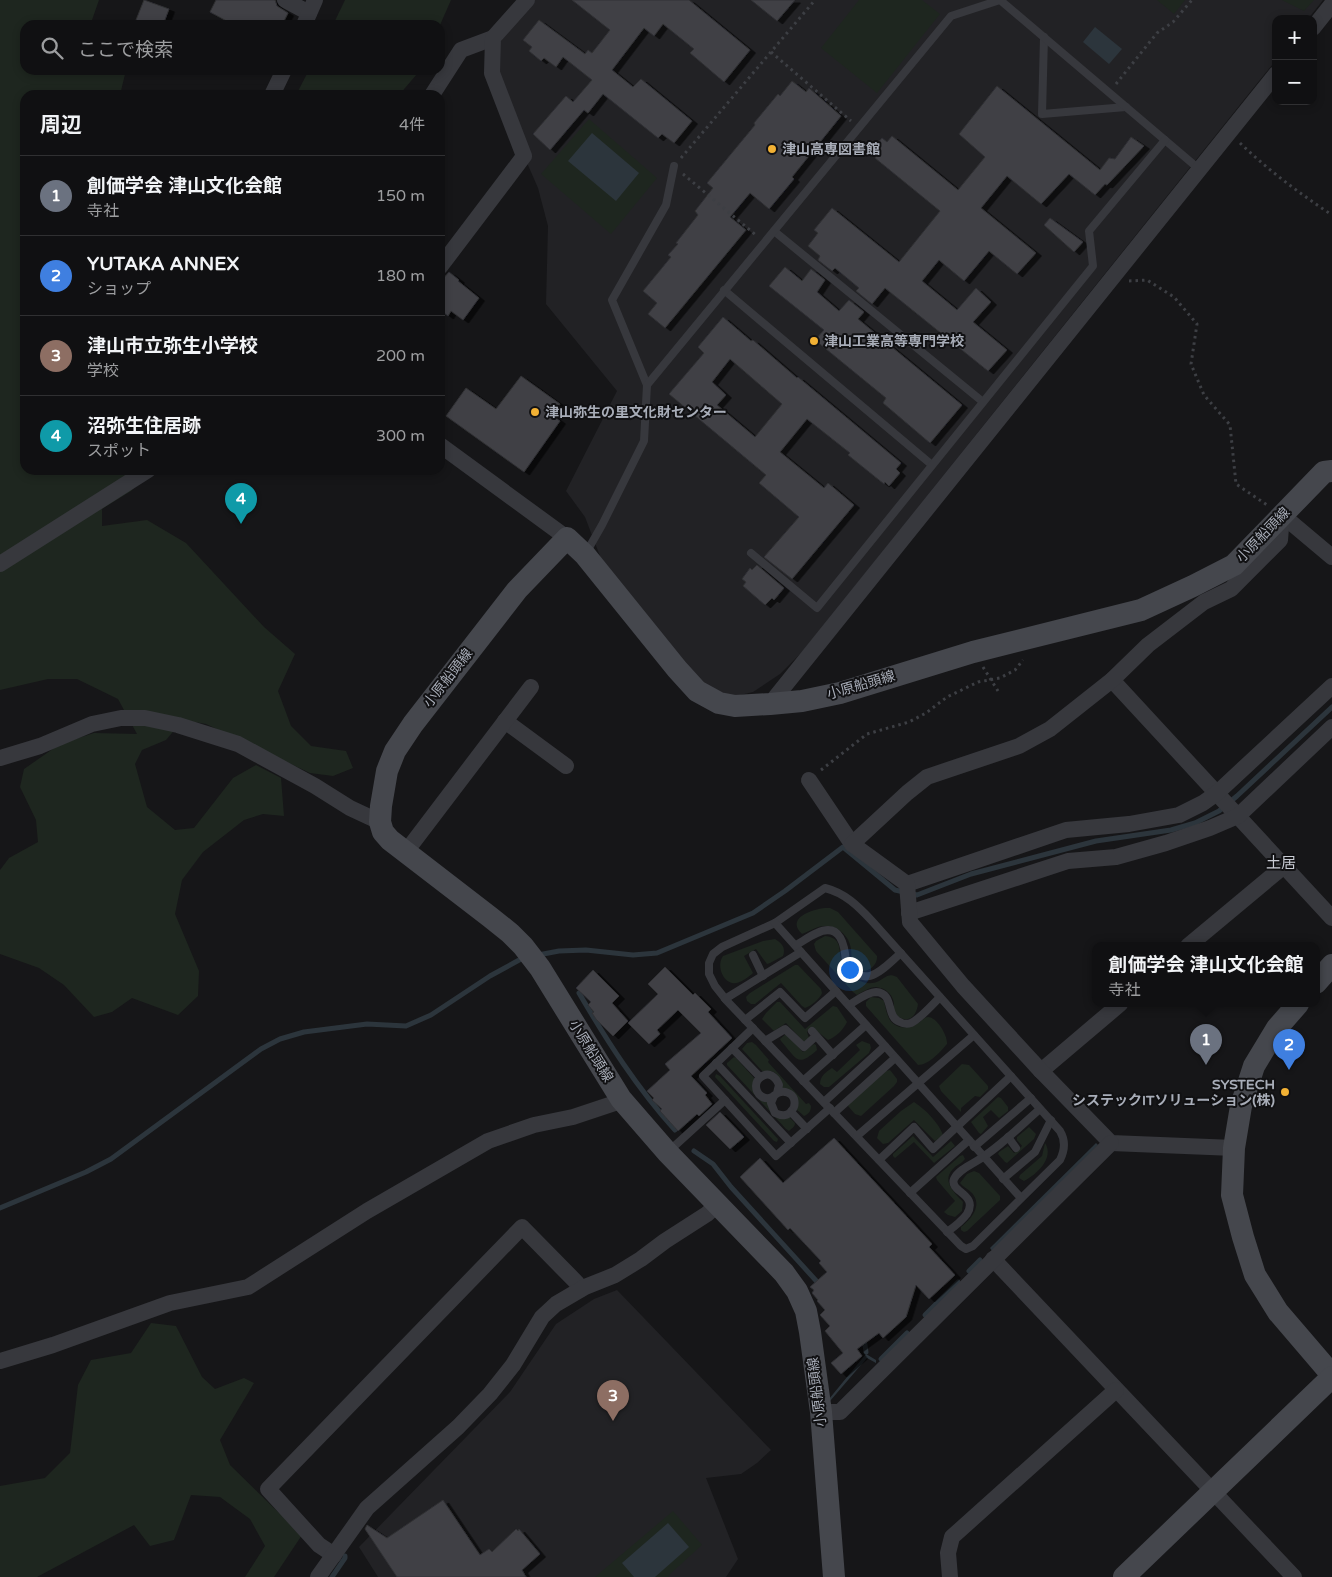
<!DOCTYPE html>
<html lang="ja">
<meta charset="utf-8">
<style>
body{margin:0;font-family:"Varela Round","Noto Sans JP",sans-serif;background:#1e1e20;color:#f1f3f6}
.controls{position:absolute;right:15px;top:15px;display:grid;overflow:hidden;border-radius:10px;box-shadow:0 2px 8px #0003}
.controls button{width:45px;height:45px;display:grid;place-items:center;padding:0;border:0;border-bottom:1px solid #303032;background:#101012;color:#f1f3f6;font:25px sans-serif}
.you{position:absolute;left:849px;top:969px;width:18px;height:18px;margin:-12px;border:4px solid #fff;border-radius:50%;background:#1a73e8;box-shadow:0 0 0 8px #1a73e833}
.badge{display:grid;place-items:center;width:32px;height:32px;border-radius:50%;background:#d93025;color:#fff;font-size:16px;font-weight:700}
.pin{position:absolute;translate:-50% -41px;filter:drop-shadow(0 1px 2px #0008)}
.pin::after{content:'';position:absolute;top:26px;width:18px;height:15px;background:inherit;clip-path:polygon(0 0,100% 0,50% 100%)}
.popup{position:absolute;left:1092px;top:942px;width:228px;height:65px;box-sizing:border-box;display:grid;place-content:center;border-radius:10px;background:#101012;filter:drop-shadow(0 1px 4px #0005);font-size:16px;white-space:nowrap;color:#9c9d9f}
.popup b{font-size:19px;color:#f1f3f6}
.popup::after{content:'';position:absolute;left:50%;top:100%;margin-left:-10px;border:10px solid transparent;border-top-color:#101012}
.list{margin:0;padding:0;list-style:none}
h2{display:flex;justify-content:space-between;align-items:center;height:65px;margin:0;padding:0 20px;font-size:21px}
h2 small{font-size:16px;font-weight:400;color:#9c9d9f}
.list li{display:grid;grid-template-columns:32px 1fr auto;gap:15px;align-items:center;box-sizing:border-box;height:80px;padding:0 20px;border-top:1px solid #303032}
.list b{display:block;font-size:19px;white-space:nowrap}
.list p{margin:0;font-size:16px;white-space:nowrap;color:#9c9d9f}
.list em{font-size:16px;font-style:normal;color:#9c9d9f}
.icon{flex:none;width:28px;height:28px;fill:none;stroke:currentColor;stroke-width:2;stroke-linecap:round;stroke-linejoin:round}
.map{position:relative;flex:none;width:1332px;height:1577px;overflow:hidden}
.search{position:absolute;background:#101012;box-shadow:0 2px 8px #0003;left:20px;top:20px;width:425px;height:55px;display:flex;align-items:center;gap:12px;box-sizing:border-box;padding:0 18px;border-radius:15px;color:#9c9d9f;font-size:19px}
.panel{position:absolute;background:#101012;box-shadow:0 2px 8px #0003;left:20px;top:90px;width:425px;height:385px;border-radius:15px}
.map>svg:first-child{display:block}
.built{fill:#222225}
.green{fill:#1e261f}
.water{fill:#2c353c}
.lines{fill:none;stroke-linecap:round;stroke-linejoin:round}
.stream{stroke:#2c353c;stroke-width:5}
.building{fill:#404145;stroke:#303034;fill-rule:evenodd;filter:url(#shadow)}
.path{stroke:#3d3f44;stroke-width:3;stroke-dasharray:2.5 4;stroke-linecap:butt}
.lane{stroke:#37383d;stroke-width:8}
.street{stroke:#37383d;stroke-width:16}
.secondary{stroke:#45474d;stroke-width:22}
.poi-dot{fill:#f2b134;stroke:#111113;stroke-width:2}
.labels{text-anchor:middle;dominant-baseline:central;stroke-width:4;stroke-linejoin:round;paint-order:stroke}
.poi-label{font-size:14px;font-weight:bold;fill:#a8adb8;stroke:#111113;text-anchor:start}
.street-label{font-size:14px;fill:#a8adb8;stroke:#111113}
.neighbourhood-label{font-size:15px;fill:#c9ccd4;stroke:#111113}
</style>
<div class="map">
<svg width="1332" height="1577" viewBox="0 0 1332 1577">
<defs>
<filter id="shadow"><feDropShadow dx="5.5" dy="3" stdDeviation="0" flood-color="#0009"/></filter>
</defs>
<rect width="100%" height="100%" fill="#161618"/>
<g class="built">
<polygon points="526,0 1323,0 1308,19 1276,19 1276,60 1259,81 803,651 780,674 753,692 740,695 728,695 702,683 603,564 585,517 566,491 617,391 546,304 548,226 538,188 524,156 490,59"/>
<polygon points="617,1290 771,1450 757,1463 741,1474 706,1478 738,1559 726,1577 378,1577 359,1547 510,1392 556,1324 594,1299"/>
</g>
<g class="green">
<polygon points="0,0 99,0 92,20 98,25 25,25 25,70 126,70 120,95 25,95 25,470 72,470 77,472 78,470 151,470 131,491 102,509 102,526 147,520 186,543 264,627 295,654 278,691 291,726 311,746 346,751 353,768 333,776 310,773 206,724 183,720 166,740 142,750 135,764 147,807 175,830 194,828 233,778 256,765 281,778 284,816 263,814 244,820 203,852 182,880 175,914 199,971 198,996 178,1015 132,998 112,1012 94,1017 64,985 39,968 0,954 0,870 9,858 38,842 36,820 20,787 24,769 60,744 94,733 137,734 118,699 77,679 48,679 0,690"/>
<polygon points="345,0 451,0 440,25 333,25"/>
<polygon points="859,0 922,0 940,14 877,93 821,48"/>
<polygon points="1157,0 1185,0 1174,14"/>
<polygon points="1282,0 1314,0 1304,11"/>
<polygon points="309,70 419,70 417,74 399,95 296,95"/>
<polygon points="589,119 657,178 611,234 541,174"/>
<path d="M825,908h5l8,4 39,44c1,11 -13,20 -22,12 -5,-5 -3,-12 -4,-19 -1,-12 -13,-24 -26,-23 -8,0 -15,5 -23,8 -17,-16 11,-25 23,-26z"/>
<path d="M825,936c23,2 9,24 22,36 9,8 20,15 32,9 8,-4 9,-8 18,-4l21,27c-2,17 -16,21 -25,6 4,-11 -5,-22 -17,-23 -6,0 -14,5 -19,8l-4,-3 -37,-41 -2,-7 2,-3z"/>
<path d="M775,939c7,4 11,9 8,17l-13,7 -3,1 -11,-15 -12,7 8,15 1,2c-4,4 -15,12 -21,10 -11,-3 -15,-19 -9,-27l40,-15z"/>
<path d="M795,965h3l23,24 1,4c-2,6 -11,13 -17,15l-3,-2 -21,-23 -26,21h-4l-4,-3 -1,-4 4,-4z"/>
<path d="M871,997l8,1 5,3c1,5 2,10 4,15 4,13 20,14 30,7 3,-1 6,-6 10,-6 9,0 20,19 19,27 -7,8 -18,21 -29,21l-52,-59v-4z"/>
<path d="M777,1002h3l25,27 28,-23 4,1 10,15c-4,8 -11,15 -19,18l-16,-13 -5,5 2,6 -5,4 -18,-19 -12,8 -12,-12 4,-6z"/>
<path d="M786,1034l17,18 11,-8 2,1 1,5c-20,18 -20,9 -36,-9l-1,-2z"/>
<path d="M862,1041l8,3 1,4 -2,5 -40,34h-5l-4,-3c0,-8 6,-12 12,-16l5,4 23,-22 -4,-5z"/>
<path d="M752,1042l4,3 13,15 -1,2 38,42 3,-1 2,3c0,5 -2,8 -7,10l-8,-7 2,-6c-5,-4 -13,-9 -16,-14 -6,-11 0,-20 -19,-17l-21,-23 5,-6z"/>
<path d="M734,1057l2,1 19,21 -2,6 16,16 -1,5 21,11 6,6c0,4 -3,5 -6,8l-3,-2 -59,-64v-2z"/>
<polygon points="962,1064 969,1065 988,1086 988,1089 980,1097 975,1096 961,1108 961,1112 941,1091 939,1086"/>
<polygon points="890,1070 897,1079 897,1082 894,1086 861,1116 855,1114 848,1106 849,1104 886,1071"/>
<polygon points="716,1074 720,1076 778,1139 777,1142 774,1141 715,1077"/>
<polygon points="998,1097 1001,1098 1008,1107 1008,1111 999,1118 991,1110 983,1117 988,1126 981,1134 979,1133 971,1122"/>
<path d="M914,1102c11,7 25,21 29,33l-8,6 -21,-21 -26,23 -5,1 -6,-6 2,-7 22,-20z"/>
<polygon points="1029,1127 1036,1134 1034,1139 1007,1163 1005,1162 998,1154 999,1152 1008,1146 1014,1153 1022,1146 1017,1140 1017,1137"/>
<polygon points="913,1136 933,1157 951,1141 955,1146 934,1163 914,1142 895,1158 893,1156 893,1154"/>
<path d="M1045,1143c10,15 -9,32 -21,38l-5,-3 1,-3 22,-19z"/>
<path d="M963,1155l2,4c-3,4 -6,5 -10,8 -15,13 -1,25 8,35l-1,9 -7,6 -7,-2 -4,-3 11,-11 -18,-21 -1,-3 24,-21z"/>
<path d="M974,1171l5,2 21,23v4l-33,31 -3,1 -3,-2v-3c10,-8 22,-21 11,-34 -4,-4 -9,-6 -12,-10l7,-9z"/>
<polygon points="151,1323 176,1326 202,1377 215,1389 244,1378 254,1383 220,1440 230,1465 279,1513 304,1532 274,1577 245,1577 265,1546 250,1519 220,1497 191,1495 174,1540 150,1546 134,1525 37,1577 0,1577 0,1486 45,1478 70,1453 78,1385 91,1360 131,1353"/>
<polygon points="673,1511 702,1545 668,1576 669,1577 595,1577"/>
</g>
<g class="water">
<polygon points="1095,27 1122,49 1109,64 1083,42"/>
<polygon points="592,133 639,173 616,201 568,161"/>
<polygon points="1096,1143 1098,1145 992,1251 990,1248"/>
<polygon points="866,1354 876,1360 876,1363 867,1358 830,1401 829,1399"/>
<polygon points="668,1523 689,1547 655,1577 634,1577 622,1563"/>
</g>
<g class="lines">
<g class="stream">
<polyline points="538,955 559,951 586,950 633,955 657,953 753,913 785,891 843,847 895,890 917,895 971,874 1096,841 1171,830 1195,823 1219,811 1237,796 1332,707"/>
<path d="M579,993c28,48 58,95 96,137"/>
<polyline points="694,1151 713,1164 731,1187 820,1285"/>
<polyline points="0,1208 86,1172 111,1159 261,1049 280,1039 304,1032 367,1024 406,1026 431,1015 490,976 521,959 525,958"/>
<polyline points="969,1271 980,1260"/>
<polyline points="925,1315 958,1282"/>
<polyline points="864,1338 866,1352"/>
<polyline points="881,1359 907,1333"/>
<polyline points="332,1577 345,1558 345,1556"/>
</g>
</g>
<g class="building">
<polygon points="144,0 169,9 163,25 134,25"/>
<polygon points="216,0 275,0 277,6 288,13 282,25 234,25 210,12"/>
<polygon points="572,0 689,0 750,50 724,82 690,53 694,49 663,24 654,36 644,28 612,70 633,87 641,79 692,121 674,143 662,134 658,138 603,94 588,113 584,110 550,150 533,134 566,96 573,102 592,80 563,57 556,67 544,58 541,61 529,51 532,47 523,40 539,20 585,54 588,50 592,53 610,30"/>
<polygon points="751,0 795,0 777,21"/>
<polygon points="792,81 806,92 809,88 841,116 792,177 794,179 769,209 750,193 730,217 746,230 665,328 648,314 657,303 643,291 671,257 668,255 678,244 676,243 698,215 695,211 713,188 707,183 755,125 754,123 778,94 780,96"/>
<polygon points="997,86 1100,170 1109,158 1115,159 1131,137 1144,146 1107,185 1105,184 1095,195 1069,174 1041,204 1007,176 981,208 1036,253 1017,274 989,251 964,281 939,260 922,281 957,310 976,288 991,302 973,322 1007,350 988,371 885,288 872,304 856,291 859,288 835,268 832,271 818,260 820,256 808,246 818,233 814,230 832,208 899,262 940,211 875,158 877,155 872,150 882,138 887,142 892,136 958,190 985,157 959,134"/>
<polygon points="1050,218 1083,242 1074,252 1044,225"/>
<polygon points="785,267 802,281 811,269 825,280 817,292 839,311 849,300 864,312 858,319 962,405 930,443 883,403 886,398 815,340 824,330 769,286"/>
<polygon points="449,272 459,280 458,281 479,298 463,320 451,311 448,316 440,310 440,282"/>
<path d="M723,317l28,24 2,-1 44,38 1,-1 103,86 -5,6 4,4 -11,13 -4,-4 -1,2 -36,-29 2,-2 -43,-34 -27,33 44,36 4,-5 26,22 -62,74 -28,-22 35,-40 -40,-34 7,-8 -97,-81 35,-41 -6,-6zM730,359l52,45 -27,33 -38,-32 9,-10 -14,-13z"/>
<polygon points="521,376 560,404 552,415 560,421 524,472 446,416 466,388 496,409"/>
<polygon points="757,565 784,588 774,600 772,598 765,605 743,586 746,582 742,579 750,568 752,570"/>
<polygon points="665,967 693,995 695,993 711,1009 708,1012 732,1038 691,1076 707,1093 705,1095 712,1104 699,1116 697,1114 678,1131 660,1111 662,1109 652,1100 654,1098 647,1091 670,1070 665,1064 701,1033 678,1010 657,1030 660,1034 649,1044 628,1023 658,994 648,984"/>
<polygon points="593,970 619,996 612,1003 628,1021 613,1036 596,1019 592,1013 594,1012 588,1005 591,1002 576,988"/>
<polygon points="720,1112 744,1137 730,1149 706,1125"/>
<polygon points="834,1138 932,1244 929,1247 955,1275 929,1299 916,1285 906,1317 883,1338 879,1333 857,1349 862,1356 841,1374 831,1363 843,1353 825,1331 830,1326 820,1315 825,1310 817,1301 818,1300 812,1293 814,1290 810,1287 827,1272 819,1263 821,1261 790,1228 788,1230 740,1177 760,1158 783,1183"/>
<polygon points="443,1500 480,1555 489,1549 492,1552 516,1529 518,1531 519,1529 540,1554 522,1570 526,1577 397,1577 365,1529 367,1525 387,1538"/>
</g>
<g class="lines">
<g class="path">
<polyline points="771,52 851,121"/>
<polyline points="1116,84 1157,33 1173,22 1192,0"/>
<path d="M1240,143c28,27 59,50 92,72"/>
<polyline points="681,158 815,0"/>
<polyline points="683,174 757,236"/>
<polyline points="1129,281 1147,280 1174,297 1197,324 1191,364 1204,395 1230,425 1236,484 1267,505"/>
<polyline points="983,667 998,691"/>
<polyline points="821,770 867,734 909,722 926,713 947,697 978,682 1000,678 1015,670 1023,660"/>
</g>
<g class="lane">
<polyline points="1044,37 1042,114 1126,107"/>
<polyline points="774,231 983,402"/>
<polyline points="724,290 932,465"/>
<polyline points="647,385 612,300 666,205 674,166"/>
<polyline points="586,553 602,525 644,441 647,385 951,16 1000,0 1199,169"/>
<polyline points="751,553 817,608 1093,266 1089,231 1165,140"/>
<path d="M825,888c20,5 33,18 47,33l188,210c6,10 5,19 0,29l-87,86 -7,3 -5,-3 -234,-245 -12,-15 -6,-12v-11l4,-9 9,-7 53,-24z"/>
<polyline points="775,923 1021,1198"/>
<path d="M796,945c7,-4 14,-9 21,-12 24,-11 28,13 29,30 20,28 36,6 55,-10"/>
<polyline points="753,955 763,976"/>
<polyline points="725,999 801,952"/>
<path d="M849,1005c7,-4 18,-13 27,-13 19,1 9,25 24,30 3,2 8,2 11,1 9,-4 22,-19 29,-26"/>
<polyline points="745,1020 780,992 805,1018 836,991"/>
<polyline points="753,1028 703,1076 776,1156 830,1108"/>
<polyline points="812,1031 833,1055"/>
<polyline points="765,1041 785,1029 804,1047 816,1036"/>
<polyline points="732,1048 760,1077"/>
<polyline points="716,1063 791,1143"/>
<polyline points="803,1081 866,1025"/>
<path d="M774,1096l-3,7 4,10c6,3 13,4 17,-3 3,-3 3,-7 2,-11 -2,-6 -10,-9 -16,-6 -2,1 -4,3 -6,4 -8,4 -16,-3 -16,-11 0,-4 2,-7 5,-9 8,-6 15,0 18,8l-2,8"/>
<polyline points="824,1102 885,1046"/>
<polyline points="791,1112 807,1129"/>
<polyline points="834,1113 895,1058"/>
<polyline points="857,1136 974,1035"/>
<polyline points="1008,1137 1016,1148"/>
<polyline points="974,1147 1031,1098"/>
<polyline points="669,1151 725,1100"/>
<polyline points="879,1160 914,1127 933,1149 1011,1076"/>
<polyline points="1003,1179 1035,1152 1051,1120"/>
<polyline points="910,1193 969,1140"/>
<path d="M947,1232c7,-5 15,-11 20,-18 12,-20 -18,-22 -13,-35 4,-8 14,-13 21,-17 24,-14 44,-35 65,-53"/>
</g>
<g class="street">
<polyline points="285,0 309,13"/>
<polyline points="304,25 315,0"/>
<polyline points="1313,28 1332,4"/>
<polyline points="272,95 284,70"/>
<polyline points="432,95 461,50 493,38"/>
<polyline points="440,267 524,156 492,73 493,38 527,0"/>
<polyline points="440,445 567,538"/>
<polyline points="1282,515 1332,557"/>
<polyline points="0,564 148,470"/>
<polyline points="1112,680 1332,918"/>
<polyline points="770,704 1276,74"/>
<polyline points="505,721 566,766"/>
<polyline points="0,758 40,746 92,724 121,718 145,718 178,725 238,744 315,786 350,808 380,822"/>
<polyline points="809,780 852,844"/>
<polyline points="405,853 531,687"/>
<polyline points="907,884 1066,830 1129,824 1179,815 1203,803 1217,793 1332,686"/>
<polyline points="909,913 1068,861 1116,857 1166,843 1210,828 1238,816 1332,727"/>
<polyline points="1188,946 1284,866"/>
<polyline points="1041,1071 1120,1004"/>
<polyline points="1234,1148 1111,1143 1041,1071 963,986 910,922 907,884 852,844 907,793 927,777 1019,746 1050,729 1112,680 1148,645 1204,602 1231,589 1280,540 1282,515"/>
<polyline points="993,1259 1294,1577"/>
<polyline points="0,1361 53,1345 170,1303 248,1287 367,1211 488,1141 534,1125 573,1117 615,1103 621,1099"/>
<polyline points="821,1412 840,1412 1111,1143"/>
<polyline points="334,1555 319,1545 268,1489 522,1227 576,1282 581,1289"/>
<polyline points="318,1577 367,1508 458,1427 490,1394 513,1365 542,1317 556,1304 585,1287 615,1275 641,1259 665,1241 707,1214 717,1205"/>
<polyline points="950,1577 948,1553 952,1537 1116,1390"/>
</g>
<g class="secondary">
<polyline points="1316,983 1332,965"/>
<polyline points="1298,1004 1277,1028 1254,1066 1241,1106 1234,1148 1232,1195 1243,1237 1255,1275 1278,1312 1332,1375"/>
<polyline points="834,1577 821,1412 810,1332 806,1311 797,1291 784,1273 667,1152 621,1099 540,968 523,946 510,933 490,917 390,840 383,832 380,822 381,806 387,771 395,751 413,724 517,590 567,538 585,555 677,669 697,691 719,703 735,706 770,704 802,701 840,693 973,652 1141,610 1193,586 1234,565 1324,472 1332,471"/>
<polyline points="1124,1577 1332,1377"/>
</g>
</g>
<g class="poi-dot">
<circle cx="772" cy="149" r="5"/>
<circle cx="814" cy="341" r="5"/>
<circle cx="535" cy="412" r="5"/>
<circle cx="1285" cy="1092" r="5"/>
</g>
<g class="labels">
<g class="poi-label">
<text x="782" y="149">津山高専図書館</text>
<text x="824" y="341">津山工業高等専門学校</text>
<text x="545" y="412">津山弥生の里文化財センター</text>
<text x="1275" y="1084" text-anchor="end">SYSTECH<tspan x="1275" dy="16">システックITソリューション(株)</tspan></text>
</g>
<g class="street-label">
<text transform="translate(1263 535) rotate(-46)">小原船頭線</text>
<text transform="translate(448 678) rotate(-52)">小原船頭線</text>
<text transform="translate(861 685) rotate(-16)">小原船頭線</text>
<text transform="translate(591 1051) rotate(58)">小原船頭線</text>
<text transform="translate(817 1392) rotate(-97)">小原船頭線</text>
</g>
<g class="neighbourhood-label">
<text x="1281" y="863">土居</text>
</g>
</g>
</svg>
<div class="controls">
<button>+</button>
<button>−</button>
</div>
<div class="you"></div>
<div class="pin badge" style="left:1206px;top:1065px;background:#6b7280">1</div>
<div class="popup"><b>創価学会 津山文化会館</b>寺社</div>
<div class="pin badge" style="left:1289px;top:1070px;background:#3f7fe0">2</div>
<div class="pin badge" style="left:613px;top:1421px;background:#8d6e63">3</div>
<div class="pin badge" style="left:241px;top:524px;background:#0f9aa8">4</div>
<div class="search"><svg class="icon" aria-label="search" viewBox="0 0 24 24"><circle cx="10" cy="10" r="6"/><path d="M15 15l6 6"/></svg>ここで検索</div>
<section class="panel">
<h2>周辺<small>4件</small></h2>
<ul class="list">
<li><span class="badge" style="background:#6b7280">1</span><div><b>創価学会 津山文化会館</b><p>寺社</p></div><em>150 m</em></li>
<li><span class="badge" style="background:#3f7fe0">2</span><div><b>YUTAKA ANNEX</b><p>ショップ</p></div><em>180 m</em></li>
<li><span class="badge" style="background:#8d6e63">3</span><div><b>津山市立弥生小学校</b><p>学校</p></div><em>200 m</em></li>
<li><span class="badge" style="background:#0f9aa8">4</span><div><b>沼弥生住居跡</b><p>スポット</p></div><em>300 m</em></li>
</ul>
</section>
</div>
